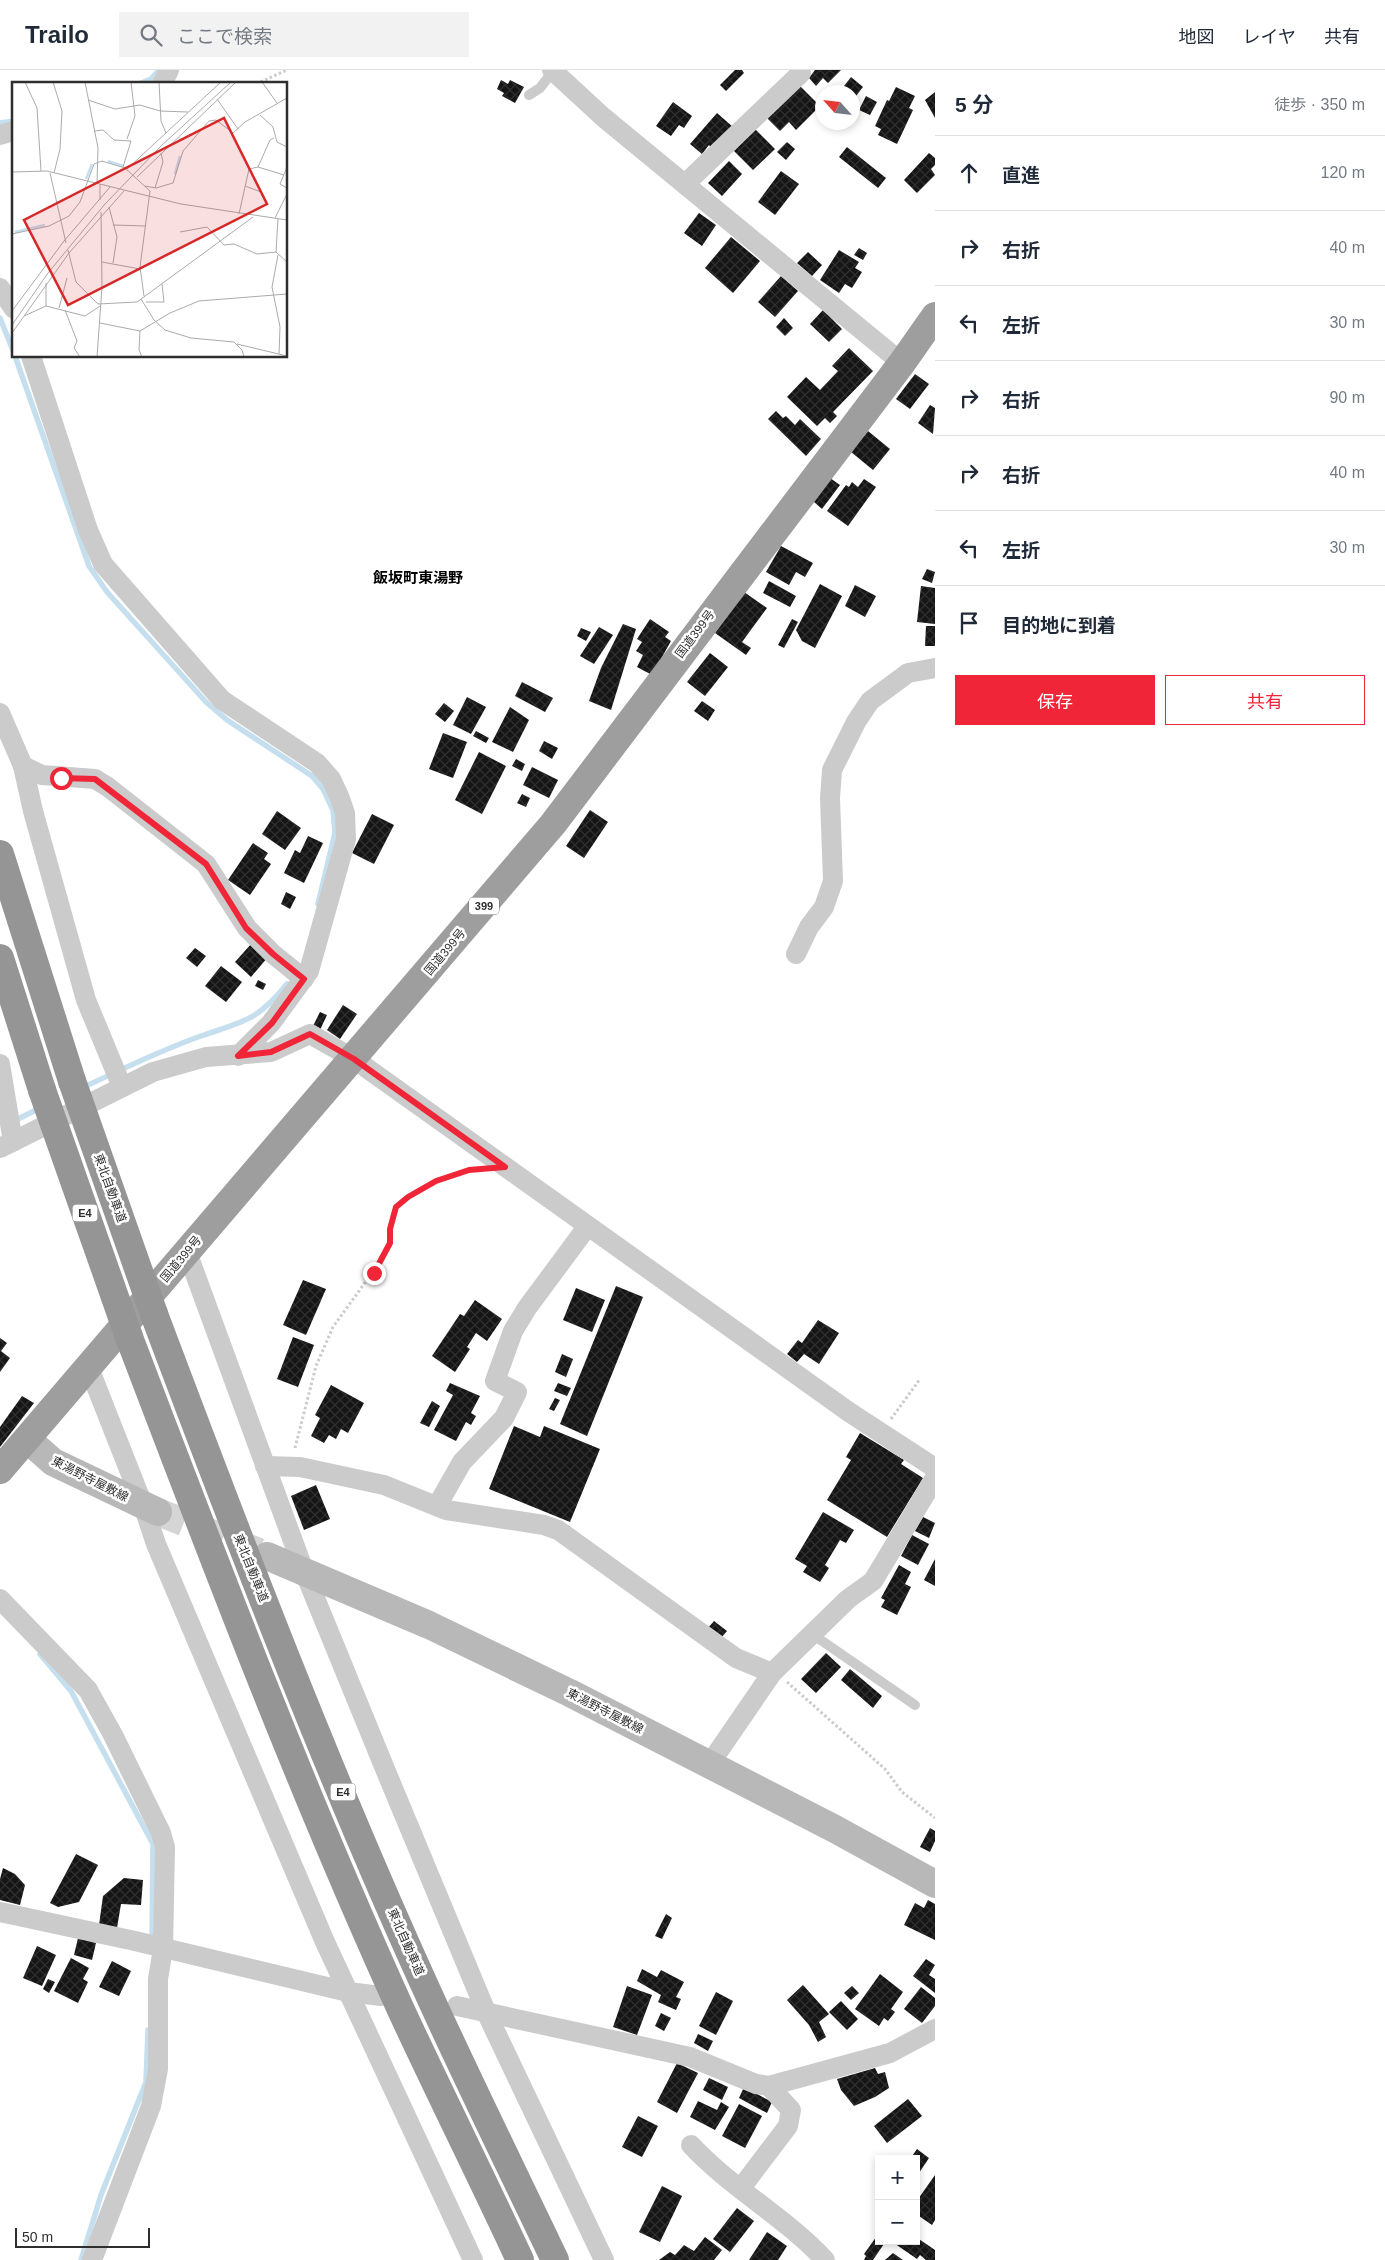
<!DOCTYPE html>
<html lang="ja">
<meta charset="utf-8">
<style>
body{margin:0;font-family:Arial,"Noto Sans JP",sans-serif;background:#f2f2f3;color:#1f2937}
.controls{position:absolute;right:15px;bottom:15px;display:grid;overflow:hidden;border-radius:0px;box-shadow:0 2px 8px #0003}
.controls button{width:45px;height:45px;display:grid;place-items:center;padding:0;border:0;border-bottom:1px solid #e0e1e3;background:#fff;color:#1f2937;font:25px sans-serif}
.compass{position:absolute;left:815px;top:15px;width:45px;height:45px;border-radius:50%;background:#fff;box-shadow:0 2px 8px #0003;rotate:297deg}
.scale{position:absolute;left:15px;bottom:12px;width:135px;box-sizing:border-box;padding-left:5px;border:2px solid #2e2e2e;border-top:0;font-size:14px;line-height:18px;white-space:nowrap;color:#2e2e2e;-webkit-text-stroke:4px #fff;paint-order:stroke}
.stop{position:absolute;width:15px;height:15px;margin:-11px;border:4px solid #f02537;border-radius:50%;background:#fff}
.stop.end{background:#f02537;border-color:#fff;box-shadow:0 1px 5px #0008}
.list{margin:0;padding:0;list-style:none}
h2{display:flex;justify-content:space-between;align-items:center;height:65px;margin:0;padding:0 20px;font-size:21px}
h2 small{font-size:16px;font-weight:400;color:#747a83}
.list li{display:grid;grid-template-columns:32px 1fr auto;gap:15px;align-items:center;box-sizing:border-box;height:75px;padding:0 20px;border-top:1px solid #e0e1e3}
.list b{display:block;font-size:19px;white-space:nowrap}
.list em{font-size:16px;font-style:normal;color:#747a83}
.actions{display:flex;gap:10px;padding:15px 20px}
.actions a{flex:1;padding:11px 0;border:1px solid #f02537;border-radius:0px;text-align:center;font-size:18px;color:#f02537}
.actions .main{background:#f02537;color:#fff}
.icon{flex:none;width:28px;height:28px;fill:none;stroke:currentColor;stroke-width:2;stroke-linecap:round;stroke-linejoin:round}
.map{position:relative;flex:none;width:935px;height:2190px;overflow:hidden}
header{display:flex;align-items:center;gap:30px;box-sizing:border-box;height:70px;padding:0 25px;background:#fff;border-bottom:1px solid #e0e1e3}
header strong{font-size:24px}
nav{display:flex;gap:28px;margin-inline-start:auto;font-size:18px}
.search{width:350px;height:45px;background:#f2f2f3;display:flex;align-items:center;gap:12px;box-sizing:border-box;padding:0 18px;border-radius:0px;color:#747a83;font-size:19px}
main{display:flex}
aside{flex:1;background:#fff}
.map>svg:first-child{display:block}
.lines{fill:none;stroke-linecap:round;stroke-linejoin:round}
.stream{stroke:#c5dfee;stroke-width:5.5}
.building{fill:url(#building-cross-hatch)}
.secondary-tunnel{stroke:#d5d5d5;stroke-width:28;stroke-dasharray:28 14;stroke-linecap:butt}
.path{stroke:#cbcbcb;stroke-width:3;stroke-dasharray:2.5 2.5;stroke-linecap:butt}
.service{stroke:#cbcbcb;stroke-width:10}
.minor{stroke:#cbcbcb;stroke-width:20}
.secondary{stroke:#b8b8b8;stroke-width:28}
.trunk{stroke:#9e9e9e;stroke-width:28}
.motorway{stroke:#959595;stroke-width:28}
.motorway-bridge{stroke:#959595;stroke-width:28}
.route{stroke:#f02537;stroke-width:6}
.labels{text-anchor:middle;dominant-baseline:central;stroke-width:5;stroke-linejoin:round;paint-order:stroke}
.shield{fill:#fff;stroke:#6d6d6d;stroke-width:1}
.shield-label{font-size:11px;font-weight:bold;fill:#2e2e2e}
.street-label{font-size:12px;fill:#2e2e2e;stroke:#fff}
.quarter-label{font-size:15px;font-weight:bold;fill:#000;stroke:#fff}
.inset-river{fill:none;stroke:#c5dfee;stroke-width:2.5}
.inset-road{fill:none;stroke:#ababab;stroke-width:1}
.view{fill:#d62828;fill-opacity:0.15;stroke:#d62828;stroke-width:2.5}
.inset-edge{fill:none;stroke:#2e2e2e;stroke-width:2.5}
</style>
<header>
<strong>Trailo</strong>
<div class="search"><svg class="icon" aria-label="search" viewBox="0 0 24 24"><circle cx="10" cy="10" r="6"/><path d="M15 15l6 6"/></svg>ここで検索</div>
<nav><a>地図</a><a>レイヤ</a><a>共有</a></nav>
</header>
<main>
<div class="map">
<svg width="935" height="2190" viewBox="0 0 935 2190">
<defs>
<pattern id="building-cross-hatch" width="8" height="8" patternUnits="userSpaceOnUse" patternTransform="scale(1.25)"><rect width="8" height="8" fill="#151515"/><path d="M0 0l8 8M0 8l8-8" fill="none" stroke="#2f2f2f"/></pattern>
</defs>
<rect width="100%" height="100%" fill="#fff"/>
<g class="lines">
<g class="stream">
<polyline points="139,14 151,9 159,0"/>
<polyline points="0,53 14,51"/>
<polyline points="0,248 14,283"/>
<polyline points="15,286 89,496 107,522 206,632 227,650 312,706 323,719 333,740 335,763 318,834"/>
<path d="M82,1018c38,-18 79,-38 119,-52 43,-15 55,-14 86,-52"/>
<polyline points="14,1051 40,1038"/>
<polyline points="40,1584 71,1621 153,1774 152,1871"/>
<polyline points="81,2190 101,2125 146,2012 148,1960"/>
</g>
</g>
<g class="building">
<polygon points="735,0 742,0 744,3 726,21 720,15"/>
<polygon points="815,0 841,0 828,13 823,8 816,16 809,8"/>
<polygon points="851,7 863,17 856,26 844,16"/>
<polygon points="501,10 508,14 510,10 524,17 515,33 502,26 504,23 497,19"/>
<polygon points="799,15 820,36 796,60 789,52 780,61 767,48"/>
<polygon points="896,17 915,26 909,38 913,40 897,74 878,65 881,59 875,56 887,30 889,31"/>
<polygon points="935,22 935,48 925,30"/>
<polygon points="866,26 877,32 870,45 859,40"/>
<polygon points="673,32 692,46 684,58 679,55 671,66 656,56"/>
<polygon points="717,43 733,57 713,80 709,75 702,84 690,74"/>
<polygon points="755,59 775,79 753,100 734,81"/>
<polygon points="787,72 795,79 786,90 777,82"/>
<polygon points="847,77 886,108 878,118 839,87"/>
<polygon points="929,83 935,88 935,95 931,99 935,105 917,123 904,110"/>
<polygon points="729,91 742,104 722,126 708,113"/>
<polygon points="781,101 799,114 775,145 758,132"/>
<polygon points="699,143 716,155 702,176 684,163"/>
<polygon points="731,167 760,191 733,223 705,198"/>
<polygon points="859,178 867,183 863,190 854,185"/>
<polygon points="839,180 859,192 855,198 862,202 852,218 845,214 839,223 820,210"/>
<polygon points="808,182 822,195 812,206 797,193"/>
<polygon points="781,206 798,221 775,247 758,232"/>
<polygon points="823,240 842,259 829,272 810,254"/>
<polygon points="784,248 793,258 785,266 776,257"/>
<polygon points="849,278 873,301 833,342 837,346 830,353 825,348 817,356 787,327 806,307 820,320 838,301 832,296"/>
<polygon points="915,304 929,314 910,339 896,329"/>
<polygon points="930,335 935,338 933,364 918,353"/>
<polygon points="776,341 783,348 786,346 795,355 800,349 821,369 806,386 768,349"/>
<polygon points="868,361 890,379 873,400 851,382"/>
<polygon points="830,408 840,415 822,439 813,431"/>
<polygon points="864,409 876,417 848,456 827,441 846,415 849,417 852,412 858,417"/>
<polygon points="781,476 813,493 805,507 796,502 789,515 766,502"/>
<polygon points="927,499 935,502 932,513 922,509"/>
<polygon points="769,511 796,526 790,537 763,523"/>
<polygon points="820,514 842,526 815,578 802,571 796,560"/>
<polygon points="855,515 876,526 865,547 845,536"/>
<polygon points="921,516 935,518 935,554 917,552"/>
<polygon points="744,522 767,538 742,572 751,578 746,585 715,563"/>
<polygon points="650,549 669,562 665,567 671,571 652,605 637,597 643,585 636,581 642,572 637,569"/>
<polygon points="792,549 798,552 784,578 778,575"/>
<polygon points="623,554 636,559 611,640 589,631 601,598"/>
<polygon points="926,556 935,556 935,576 925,576"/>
<polygon points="599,557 613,565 594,594 580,586"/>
<polygon points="581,558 591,562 586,571 577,566"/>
<polygon points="710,583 728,597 705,626 687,612"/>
<polygon points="522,612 553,628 545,642 515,626"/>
<polygon points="467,627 486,637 471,664 453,655"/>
<polygon points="702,631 715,640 708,651 694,641"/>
<polygon points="444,633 454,641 445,652 435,644"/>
<polygon points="510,637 529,650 513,682 492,672"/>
<polygon points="476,661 489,668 486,673 473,666"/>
<polygon points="443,663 467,672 453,708 429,699"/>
<polygon points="544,671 558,678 552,689 539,681"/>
<polygon points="479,682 506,696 482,744 455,730"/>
<polygon points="516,689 525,694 522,701 512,696"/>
<polygon points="532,697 558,710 549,728 523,715"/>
<polygon points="522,724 530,728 526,737 517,733"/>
<polygon points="590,740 608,752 584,788 566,776"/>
<polygon points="277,741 301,758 285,780 262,764"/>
<polygon points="372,744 394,755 374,794 352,783"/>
<polygon points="308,766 323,773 304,813 284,803 295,780 300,783"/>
<polygon points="253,773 268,783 264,789 271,794 250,825 228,810"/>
<polygon points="286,822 296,827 290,839 281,834"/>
<polygon points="252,873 268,887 251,907 235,892"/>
<polygon points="195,878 206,886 197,897 186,888"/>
<polygon points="221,896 242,912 226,932 205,916"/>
<polygon points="258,910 266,914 263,920 255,916"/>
<polygon points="343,935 357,944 340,969 327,960"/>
<polygon points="320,942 327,945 320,960 313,956"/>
<polygon points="303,1210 326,1219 306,1265 283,1255"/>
<polygon points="616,1216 643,1227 587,1366 560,1354"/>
<polygon points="576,1218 605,1230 592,1262 563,1250"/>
<polygon points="475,1230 502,1249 487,1271 476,1263 467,1277 470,1279 455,1302 432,1286 460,1244 464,1246"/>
<polygon points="818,1250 839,1263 819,1294 804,1284 797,1292 787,1284 798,1270 802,1273"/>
<polygon points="293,1267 314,1275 298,1317 277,1309"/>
<polygon points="0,1268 7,1273 1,1281 10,1288 0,1302"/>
<polygon points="562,1284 573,1289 566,1307 555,1302"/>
<polygon points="450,1313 480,1326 471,1343 476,1346 471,1355 466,1352 456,1371 434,1360 453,1325 446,1321"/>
<polygon points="558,1313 571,1318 567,1326 554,1321"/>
<polygon points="331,1315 364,1333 348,1363 341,1359 336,1369 329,1365 324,1373 311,1366 320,1348 315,1345"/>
<polygon points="22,1326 34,1333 0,1377 0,1357"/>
<polygon points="555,1328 560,1330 554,1341 549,1339"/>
<polygon points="432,1331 440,1336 429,1357 420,1353"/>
<polygon points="514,1356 540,1367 544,1356 600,1379 570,1452 489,1419"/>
<polygon points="860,1363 904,1390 901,1394 923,1408 887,1467 827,1430 851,1390 846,1387"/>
<polygon points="316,1415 330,1449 304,1460 291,1426"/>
<polygon points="823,1442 854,1460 846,1473 840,1470 825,1495 829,1498 820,1512 803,1502 807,1496 795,1489"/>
<polygon points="923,1447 935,1453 929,1468 915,1461"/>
<polygon points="912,1465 929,1474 918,1495 901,1486"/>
<polygon points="935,1489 935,1516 924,1510"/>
<polygon points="899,1495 911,1502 905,1514 911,1517 897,1545 881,1537 885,1530 881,1528"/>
<polygon points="714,1551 727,1561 721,1568 708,1558"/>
<polygon points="826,1583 841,1597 816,1623 801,1609"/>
<polygon points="850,1599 882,1626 873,1638 841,1610"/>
<polygon points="930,1758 935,1761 935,1771 930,1782 920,1777"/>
<polygon points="76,1784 98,1795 79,1832 58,1837 50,1833"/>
<polygon points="3,1798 15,1804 25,1815 20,1835 0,1830 0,1809"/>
<polygon points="124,1808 143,1810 141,1835 121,1834 117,1858 99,1855 103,1826"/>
<polygon points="928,1830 935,1834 935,1870 904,1855 915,1833 924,1838"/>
<polygon points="666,1844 672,1848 662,1869 655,1866"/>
<polygon points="78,1868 96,1873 92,1890 74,1885"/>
<polygon points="37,1876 56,1885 42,1916 23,1908"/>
<polygon points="71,1888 89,1898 83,1909 88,1912 78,1933 54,1921"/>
<polygon points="926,1889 935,1895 929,1905 935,1909 935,1923 913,1906"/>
<polygon points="112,1891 131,1901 119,1926 99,1917"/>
<polygon points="642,1899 657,1907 661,1900 684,1912 676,1927 681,1929 676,1940 658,1932 661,1925 637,1911"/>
<polygon points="880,1904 903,1922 891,1939 895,1942 888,1951 884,1948 879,1956 855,1939"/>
<polygon points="48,1909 55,1912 49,1923 43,1919"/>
<polygon points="803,1915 829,1944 819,1952 826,1967 818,1972 809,1955 787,1930"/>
<polygon points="627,1916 652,1925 637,1965 613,1957"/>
<polygon points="852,1916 859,1923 851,1930 844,1923"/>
<polygon points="921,1917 935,1928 935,1936 922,1953 904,1939"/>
<polygon points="716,1922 733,1931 716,1965 699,1956"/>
<polygon points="841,1931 858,1949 847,1960 829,1942"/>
<polygon points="661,1943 671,1948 664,1961 655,1956"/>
<polygon points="698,1964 713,1971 708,1981 694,1973"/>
<polygon points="677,1993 698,2003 677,2043 657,2032"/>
<polygon points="875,1998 878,2004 885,2002 889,2018 875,2027 854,2036 841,2020 837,2009"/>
<polygon points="709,2008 728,2017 722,2030 703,2020"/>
<polygon points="744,2017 772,2032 767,2043 739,2028"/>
<polygon points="908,2029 922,2046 887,2073 874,2056"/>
<polygon points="698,2031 717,2040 721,2032 729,2037 715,2060 690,2047"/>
<polygon points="739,2034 762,2046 745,2078 722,2066"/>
<polygon points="638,2046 658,2056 642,2087 622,2077"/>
<polygon points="917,2079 929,2088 919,2103 916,2101 916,2089 910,2089"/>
<polygon points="935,2105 935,2150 932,2155 916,2144 916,2132"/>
<polygon points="662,2116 682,2126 660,2172 639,2162"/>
<polygon points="737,2138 754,2151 730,2182 713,2169"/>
<polygon points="767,2162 787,2176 778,2190 749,2190"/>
<polygon points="879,2163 879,2171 886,2171 873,2190 864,2190 866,2186 864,2184"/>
<polygon points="705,2167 722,2180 714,2190 659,2190 670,2182 675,2185 684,2175 694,2181"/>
<polygon points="916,2167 935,2180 935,2190 926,2190 920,2185 917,2189 891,2171 916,2171"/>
<polygon points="893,2183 903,2190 885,2190"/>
</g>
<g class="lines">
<polyline class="secondary-tunnel" points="158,1442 259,1482"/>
<g class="path">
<polyline points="256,14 287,0"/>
<polyline points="891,1349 920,1309"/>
<path d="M295,1378l21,-82 17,-39 52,-72c6,-15 5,-30 11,-45 7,-19 62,-39 81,-40"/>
<polyline points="787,1612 885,1699 902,1722 935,1748"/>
</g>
<g class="service">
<polyline points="529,25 540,18 553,1"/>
<polyline points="812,1564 915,1635"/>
</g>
<g class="minor">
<polyline points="552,0 603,47 902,293"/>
<polyline points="162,14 169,0"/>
<polyline points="0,65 14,61"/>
<polyline points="685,114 801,3"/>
<polyline points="0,218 14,239"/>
<polyline points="31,286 88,460 103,494 222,630 317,693 331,709 339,726 345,743 346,769 309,901 271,953 238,986"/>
<polyline points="0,643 23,696 33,741 86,930 122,1017"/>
<polyline points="23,696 42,705 95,709 108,717 206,794 247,858 273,884 304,909"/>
<polyline points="796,884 809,857 824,837 833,811 830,728 832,700 856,652 870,631 908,603 935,598"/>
<polyline points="0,994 13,1072"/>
<polyline points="0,1078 153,1002 206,987 271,982 310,964 354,989 849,1342 935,1398"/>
<polyline points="187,1182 304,1501 385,1699 487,1944 604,2190"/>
<polyline points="89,1298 143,1435 156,1474 325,1872 473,2190"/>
<polyline points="265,1396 300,1397 384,1415 446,1440 544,1455 558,1460 736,1588 772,1603"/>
<polyline points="437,1436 462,1392 504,1348 517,1322 495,1311 513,1261 527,1238 587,1157"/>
<polyline points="0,1529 88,1620 113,1665 161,1763 165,1777 163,1879 158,1909 158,1999 151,2036 92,2190"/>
<polyline points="709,1695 772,1603 848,1529 873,1511 935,1408"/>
<polyline points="0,1842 135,1871 348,1922 381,1926"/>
<polyline points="457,1936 690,1987 756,2014 769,2016 890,1983 935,1959"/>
<path d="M691,2075c40,43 94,72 134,115"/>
<polyline points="741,2118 788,2056 791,2040 769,2016"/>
</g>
<g class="secondary">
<polyline points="27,1369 53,1392 158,1442"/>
<polyline points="267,1486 429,1555 570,1623 835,1759 935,1814"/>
</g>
<polyline class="trunk" points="0,1400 553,754 902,293 935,246"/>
<g class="motorway">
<polyline points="0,784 72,1011"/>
<polyline points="0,888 42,1020"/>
<path d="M154,1244c88,234 177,468 281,694 39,85 80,168 120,252"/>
<path d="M129,1267c86,226 172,453 272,673 39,84 80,166 119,250"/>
</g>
<g class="motorway-bridge">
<polyline points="72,1011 154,1244"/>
<polyline points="42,1020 129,1267"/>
</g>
</g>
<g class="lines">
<polyline class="route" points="61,708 95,709 206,794 246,858 273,884 304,909 272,953 238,986 271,982 310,964 354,989 505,1097 469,1100 436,1111 408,1127 396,1137 390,1159 390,1173 374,1203"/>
</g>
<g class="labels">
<g class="shield">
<rect x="469" y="827.5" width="30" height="17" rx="4"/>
<rect x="72.5" y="1134.5" width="25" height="17" rx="4"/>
<rect x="330.5" y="1713.5" width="25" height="17" rx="4"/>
</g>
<g class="shield-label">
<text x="484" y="836">399</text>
<text x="85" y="1143">E4</text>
<text x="343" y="1722">E4</text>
</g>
<g class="street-label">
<text transform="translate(695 564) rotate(-53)">国道399号</text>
<text transform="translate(445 882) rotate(-50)">国道399号</text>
<text transform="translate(110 1118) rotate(70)">東北自動車道</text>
<text transform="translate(181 1189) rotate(-50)">国道399号</text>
<text transform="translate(90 1409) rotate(27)">東湯野寺屋敷線</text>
<text transform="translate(251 1498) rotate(68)">東北自動車道</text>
<text transform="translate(605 1641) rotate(27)">東湯野寺屋敷線</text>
<text transform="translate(406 1872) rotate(66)">東北自動車道</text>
</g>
<g class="quarter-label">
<text x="418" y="507">飯坂町東湯野</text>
</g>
</g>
<g transform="translate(12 12)">
<rect width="275" height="275" fill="#fff"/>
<path class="inset-river" d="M96,79l15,5M163,92l5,-18M74,97l6,-15M3,150l30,-7"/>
<path class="inset-road" d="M13,0l12,26 4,63M41,0l9,29 -2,38 -6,24M73,0l13,66 -1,35M147,0l2,39 5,12M250,0l15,21M205,17l21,30M76,18l27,9 25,-4 20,6 28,1M248,33l13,12 4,15 10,5M82,49l9,-1 11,10 17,1 -8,26M115,57l8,-23 -4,-34M246,85l26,8M275,85l-7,17 7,4M115,87l94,-87M0,90l35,-1 134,33 106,16M38,91l16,70M125,95l99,-95M133,104l11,2 17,-5 10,-32 26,-30 7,-1 17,13 12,-11 42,-24M233,104l16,6M143,106l8,-26 -2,-9M88,118v-16M97,125l8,30 -4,26M227,132l10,-45 9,-2 12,-27 4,-2M263,136l12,-24M101,143l33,1M168,150l27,-5 17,18 10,-1 23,10 19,-2 11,10M0,152l37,-8 20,-10 11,-14 14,-38 8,-3 23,7 25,23 -10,76 4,29M56,168l8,32 22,22 39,-2 116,-85M264,170l2,-33M266,173l-6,32 8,40 -1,27M90,180l38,7M129,217l13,21 11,10 26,8 43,4 8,8 2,7M134,220h18l-2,-18M34,224v-23M47,226l8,-30M53,228l12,31 -3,7 6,9M0,229l52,-70 46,-54M12,234l22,-10 39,10 15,-10M88,241l40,8 30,-18 29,-12 88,-7M0,243l36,-52 57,-69 56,-58 70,-64M128,249l-1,19 3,7M0,251l57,-80 55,-62M225,262l50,12M85,275l5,-70 -1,-75"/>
<path class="view" d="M212,36l43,86 -199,101 -44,-85z"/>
<rect width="275" height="275" class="inset-edge"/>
</g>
</svg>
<div class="controls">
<button>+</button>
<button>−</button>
</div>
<svg class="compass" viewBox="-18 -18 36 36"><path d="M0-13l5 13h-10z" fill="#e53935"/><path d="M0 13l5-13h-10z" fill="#747a83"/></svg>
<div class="scale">50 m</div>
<div class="stop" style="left:61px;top:708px"></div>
<div class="stop end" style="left:374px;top:1203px"></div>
</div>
<aside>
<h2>5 分<small>徒歩 · 350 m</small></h2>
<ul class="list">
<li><svg class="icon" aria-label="ahead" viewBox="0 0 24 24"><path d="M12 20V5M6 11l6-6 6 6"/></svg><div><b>直進</b></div><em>120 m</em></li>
<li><svg class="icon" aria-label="right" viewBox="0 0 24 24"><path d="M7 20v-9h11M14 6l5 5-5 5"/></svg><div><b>右折</b></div><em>40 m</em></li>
<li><svg class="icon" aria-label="left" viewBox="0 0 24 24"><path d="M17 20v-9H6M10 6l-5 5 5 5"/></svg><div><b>左折</b></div><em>30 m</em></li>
<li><svg class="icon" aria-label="right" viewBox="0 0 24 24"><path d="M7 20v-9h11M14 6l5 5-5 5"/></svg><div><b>右折</b></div><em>90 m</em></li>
<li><svg class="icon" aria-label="right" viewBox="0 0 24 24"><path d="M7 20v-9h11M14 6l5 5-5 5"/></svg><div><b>右折</b></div><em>40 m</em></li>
<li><svg class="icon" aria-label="left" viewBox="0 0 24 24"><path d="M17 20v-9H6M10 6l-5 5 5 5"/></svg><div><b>左折</b></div><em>30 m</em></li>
<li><svg class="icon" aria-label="arrive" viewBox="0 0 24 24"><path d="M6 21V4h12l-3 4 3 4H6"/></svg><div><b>目的地に到着</b></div></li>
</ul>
<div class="actions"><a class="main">保存</a><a>共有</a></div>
</aside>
</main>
